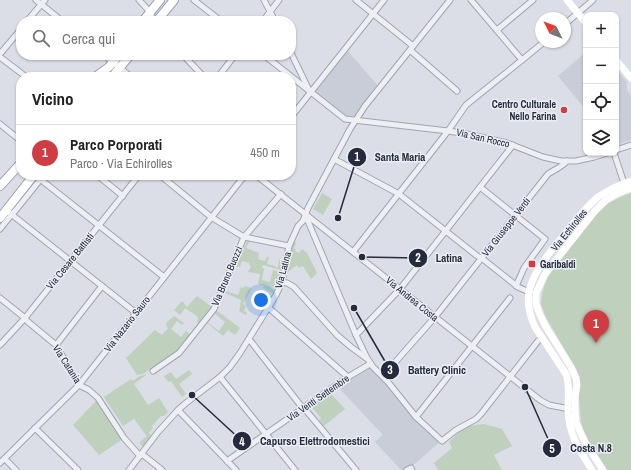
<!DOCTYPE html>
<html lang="it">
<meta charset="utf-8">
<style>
body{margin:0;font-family:"Archivo Narrow",sans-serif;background:#f6f6f6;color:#222}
.controls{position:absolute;right:12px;top:12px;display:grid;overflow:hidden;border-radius:8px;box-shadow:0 1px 3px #0004}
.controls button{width:36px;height:36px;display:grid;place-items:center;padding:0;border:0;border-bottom:1px solid #e0e0e0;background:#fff;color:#222;font:20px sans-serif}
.compass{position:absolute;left:535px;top:12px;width:36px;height:36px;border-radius:50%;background:#fff;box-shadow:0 1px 3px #0004;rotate:312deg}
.you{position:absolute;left:261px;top:300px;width:14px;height:14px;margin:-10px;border:3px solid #fff;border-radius:50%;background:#1a73e8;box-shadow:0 0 0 6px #1a73e833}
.badge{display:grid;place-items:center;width:26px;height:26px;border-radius:50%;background:#cf3c41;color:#fff;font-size:13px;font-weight:700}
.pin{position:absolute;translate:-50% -33px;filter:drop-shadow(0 1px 2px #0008)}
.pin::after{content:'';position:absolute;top:21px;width:14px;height:12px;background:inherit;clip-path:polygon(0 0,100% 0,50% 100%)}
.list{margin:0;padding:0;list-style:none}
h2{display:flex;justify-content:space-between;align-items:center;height:52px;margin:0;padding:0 16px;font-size:17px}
h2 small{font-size:13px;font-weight:400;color:#767676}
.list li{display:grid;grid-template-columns:26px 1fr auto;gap:12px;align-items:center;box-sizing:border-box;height:56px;padding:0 16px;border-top:1px solid #e0e0e0}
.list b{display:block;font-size:15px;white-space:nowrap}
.list p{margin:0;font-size:13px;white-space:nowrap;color:#767676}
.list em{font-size:13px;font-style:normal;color:#767676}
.icon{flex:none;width:22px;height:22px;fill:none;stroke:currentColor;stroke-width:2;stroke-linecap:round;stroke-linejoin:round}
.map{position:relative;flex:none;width:631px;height:470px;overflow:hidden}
.search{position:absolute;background:#fff;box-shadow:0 1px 3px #0004;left:16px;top:16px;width:280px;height:44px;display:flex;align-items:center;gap:10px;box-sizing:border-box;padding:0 14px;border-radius:16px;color:#767676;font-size:15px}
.panel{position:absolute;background:#fff;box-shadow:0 1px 3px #0004;left:16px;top:72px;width:280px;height:108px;border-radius:16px}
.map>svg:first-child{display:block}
.built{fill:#c9cdd8}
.green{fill:#bfd0bc}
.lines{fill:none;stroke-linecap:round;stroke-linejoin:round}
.street-casing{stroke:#a1a5b0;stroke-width:7}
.primary-casing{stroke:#9ba1b2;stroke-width:10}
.street{stroke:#eeeff4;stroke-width:5}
.secondary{stroke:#fff;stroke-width:7}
.primary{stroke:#fff;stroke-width:8}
.poi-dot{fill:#cf3c41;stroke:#eaedf4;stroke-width:1.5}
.labels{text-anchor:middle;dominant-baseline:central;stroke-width:3;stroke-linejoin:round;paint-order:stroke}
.poi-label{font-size:10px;font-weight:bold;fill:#252b3c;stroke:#eaedf4;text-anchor:end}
.street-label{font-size:10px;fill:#252b3c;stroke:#eaedf4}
.leader{fill:none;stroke:#252b3c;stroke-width:1.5}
.callout-dot{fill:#252b3c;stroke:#eaedf4;stroke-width:1.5}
.mark-label{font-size:12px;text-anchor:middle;font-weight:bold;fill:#fff}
.callout-label{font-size:11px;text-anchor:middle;font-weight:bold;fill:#252b3c;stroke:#eaedf4;stroke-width:3;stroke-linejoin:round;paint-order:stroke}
</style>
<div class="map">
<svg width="631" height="470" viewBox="0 0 631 470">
<rect width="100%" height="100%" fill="#dbdee6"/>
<g class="built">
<polygon points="346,49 379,87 355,119 348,119 312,92"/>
<polygon points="586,52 586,110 558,76"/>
<polygon points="616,69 627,82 627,90 631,95 631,140 616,145"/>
<polygon points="370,364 441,441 411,467 405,470 401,470 375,442 383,435 337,386"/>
</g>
<g class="green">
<polygon points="322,193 332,199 323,215 313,209"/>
<polygon points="631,193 631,470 607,470 590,444 584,432 581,421 579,398 580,384 577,371 546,317 541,304 542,295 544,287 547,279 552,271 599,211 609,203 621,197"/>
<polygon points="248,240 250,240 246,248 259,253 258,259 265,261 267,257 269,257 267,264 275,266 275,267 278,268 279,260 283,261 281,270 263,265 262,268 264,268 262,280 270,282 273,270 281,272 279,280 274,294 263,288 264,286 258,284 260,274 248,272 251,267 249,264 249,263 242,261 240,267 236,266 244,247"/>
<polygon points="294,241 296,243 294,248 296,250 295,251 299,253 302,249 307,253 317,273 311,279 303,266 299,268 297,265 288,272 288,270 290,261 289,261"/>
<polygon points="245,286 252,288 243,304 246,306 244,311 247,313 246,315 239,311 240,308 241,300 225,293 226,291 238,295 241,287 243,288"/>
<polygon points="197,296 212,307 199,325 197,321 198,318 197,316 185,308 180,315 174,310 182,301 187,307"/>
<polygon points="216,310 240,328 235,335 228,330 223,336 206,322 207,322 219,331 225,322 214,313"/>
<polygon points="174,316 184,323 182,325 177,321 171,329 181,337 186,331 191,335 182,347 143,374 137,375 126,358 155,330 162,335 168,328 166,325 167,322"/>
<polygon points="189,370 192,374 179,384 186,394 182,397 171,381 168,382 164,376 171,372 176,379"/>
<polygon points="146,374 146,375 134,384 148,405 159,398 168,412 164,416 161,416 152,426 153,428 149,433 151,436 144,447 140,444 140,442 147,436 134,419 123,426 104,397 131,379 133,381 138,377"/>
<polygon points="330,393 345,409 324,426 319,420 321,418 312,407"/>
<polygon points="96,401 123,439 99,455 73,425"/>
<polygon points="484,424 502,429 512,446 494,455 502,470 438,470 434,463 452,448 449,442 462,429 469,426"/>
</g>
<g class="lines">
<defs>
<g id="street">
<polyline points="36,0 62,21"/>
<polyline points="139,0 150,12 154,21"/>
<polyline points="194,0 221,21"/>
<polyline points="264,0 275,21"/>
<polyline points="356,0 413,46"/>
<polyline points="471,0 522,60"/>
<polyline points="27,21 45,0"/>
<polyline points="263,21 279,0"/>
<polyline points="565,24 593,0"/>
<polyline points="497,30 533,0"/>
<polyline points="410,50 457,91"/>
<polyline points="291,53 309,90"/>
<polyline points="0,54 21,29"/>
<polyline points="104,55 131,77"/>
<polyline points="183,55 204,77"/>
<polyline points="264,55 345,119 448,131 467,134 507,143 543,157 561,161 576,161 594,157 607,153"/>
<polyline points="0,57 25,76 27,77"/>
<polyline points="218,77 235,55"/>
<polyline points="291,117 384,0"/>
<polyline points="0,124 21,141"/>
<polyline points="616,150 631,145"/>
<polyline points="614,153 625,186"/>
<polyline points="334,159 399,194 476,255 484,260 518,287 529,292 531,292"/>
<polyline points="35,175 164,277"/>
<polyline points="97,175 123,196"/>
<polyline points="160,175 211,217 244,237 289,246"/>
<polyline points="256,175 540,400 549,405 570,409"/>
<polyline points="480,187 545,239 524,268 516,286"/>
<polyline points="6,210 136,313"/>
<polyline points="305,214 356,335 367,358 373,367 388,382 416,417 442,441 456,430 476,419 481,414 538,341"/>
<polyline points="0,229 12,214 15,211 44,175"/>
<polyline points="353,252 448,131 466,105 522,60 544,42"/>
<polyline points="282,282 287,283 294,287 337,335 351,347 366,358"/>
<polyline points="0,298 25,318 27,321 56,345 79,385 89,390 98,398 124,438 140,456"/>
<polyline points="269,308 348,377"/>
<polyline points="356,335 400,289 513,145"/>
<polyline points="249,339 301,406 304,408 356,470"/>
<polyline points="0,345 25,318 139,175"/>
<polyline points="56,345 102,286"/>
<polyline points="153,371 179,353 214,309 244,237 281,194"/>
<path d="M383,376l52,-59 113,-143c6,-4 14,-7 19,-13"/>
<polyline points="220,377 295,470"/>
<polyline points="178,410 236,470"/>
<polyline points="416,417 510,298"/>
<polyline points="35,428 78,470"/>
<polyline points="142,454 162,470"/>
<polyline points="5,459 16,470"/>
<polyline points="227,461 348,377 370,364"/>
<polyline points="0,463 79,385 245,175"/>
<polyline points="129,470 158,432 178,410 186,403 220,377 230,367 240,353 276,295 282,282 289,246 298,226 303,221 308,208 350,129 365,106 450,0"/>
<polyline points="407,470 411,468 412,470"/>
</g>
<g id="primary">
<polyline points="143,21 160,0"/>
<polyline points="157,21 174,0"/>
<polyline points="95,77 109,67 119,55"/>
<polyline points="112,77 130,55"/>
<polyline points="0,186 21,163"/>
<polyline points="0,218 34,175"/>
</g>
</defs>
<use href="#street" class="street-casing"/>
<use href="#primary" class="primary-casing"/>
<use href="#street" class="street"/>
<g class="secondary">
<polyline points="567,0 586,23"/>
<polyline points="616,60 631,78"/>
<path d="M592,470c-13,-20 -24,-37 -24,-62 0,-12 2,-23 -2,-34l-31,-47c-5,-11 -8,-24 -6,-36 6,-24 25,-43 40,-62 9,-11 18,-23 29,-32 10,-7 21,-12 33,-16"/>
<polyline points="603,470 586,444 576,423 575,410 575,396 577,385 576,378 571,367 546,327 540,315 536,304 536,293 545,274 594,212 606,200 616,194 631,188"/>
</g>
<use href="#primary" class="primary"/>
</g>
<g class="poi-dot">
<circle cx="564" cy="110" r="4"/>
<rect x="528" y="260" width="8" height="8" rx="2"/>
</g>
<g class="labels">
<g class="poi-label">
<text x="556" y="104">Centro Culturale<tspan x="556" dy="12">Nello Farina</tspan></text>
<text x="540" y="264" text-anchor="start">Garibaldi</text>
</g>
<g class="street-label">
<text transform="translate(483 138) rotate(13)">Via San Rocco</text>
<text transform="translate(506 227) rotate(-52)">Via Giuseppe Verdi</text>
<text transform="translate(569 230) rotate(-51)">Via Echirolles</text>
<text transform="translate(70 261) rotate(-51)">Via Cesare Battisti</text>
<text transform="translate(283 270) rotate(-75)">Via Latina</text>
<text transform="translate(227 276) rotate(-67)">Via Bruno Buozzi</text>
<text transform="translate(412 299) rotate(39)">Via Andrea Costa</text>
<text transform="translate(127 324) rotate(-52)">Via Nazario Sauro</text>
<text transform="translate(67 364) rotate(57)">Via Catania</text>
<text transform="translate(318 398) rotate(-35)">Via Venti Settembre</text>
</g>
</g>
<path class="leader" d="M338 218L357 157M362 257L418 258M354 308L390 370M192 395L242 441M525 387L552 448"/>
<g class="callout-dot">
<circle cx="338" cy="218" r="4"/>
<circle cx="362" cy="257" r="4"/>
<circle cx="354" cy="308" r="4"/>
<circle cx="192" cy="395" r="4"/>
<circle cx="525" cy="387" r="4"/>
<circle cx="357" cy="157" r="10"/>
<circle cx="418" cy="258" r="10"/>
<circle cx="390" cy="370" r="10"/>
<circle cx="242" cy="441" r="10"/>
<circle cx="552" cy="448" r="10"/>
</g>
<g class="mark-label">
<text x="357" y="161">1</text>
<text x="418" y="262">2</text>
<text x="390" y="374">3</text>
<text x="242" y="446">4</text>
<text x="552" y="453">5</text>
</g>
<g class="callout-label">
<text x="400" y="161">Santa Maria</text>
<text x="449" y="262">Latina</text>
<text x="437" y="374">Battery Clinic</text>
<text x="315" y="445">Capurso Elettrodomestici</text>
<text x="591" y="452">Costa N.8</text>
</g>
</svg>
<div class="controls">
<button>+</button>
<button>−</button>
<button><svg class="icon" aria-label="locate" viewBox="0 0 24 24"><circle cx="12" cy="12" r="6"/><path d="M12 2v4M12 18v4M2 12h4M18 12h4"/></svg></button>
<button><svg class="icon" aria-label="layers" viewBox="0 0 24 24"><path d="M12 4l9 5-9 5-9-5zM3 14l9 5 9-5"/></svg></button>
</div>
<svg class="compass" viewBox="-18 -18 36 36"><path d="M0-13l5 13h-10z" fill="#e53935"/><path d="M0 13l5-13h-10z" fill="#767676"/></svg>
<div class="you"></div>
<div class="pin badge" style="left:596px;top:343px">1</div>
<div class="search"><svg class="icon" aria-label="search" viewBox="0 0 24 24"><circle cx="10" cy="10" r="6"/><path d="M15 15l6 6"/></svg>Cerca qui</div>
<section class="panel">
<h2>Vicino<small></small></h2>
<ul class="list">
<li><span class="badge">1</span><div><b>Parco Porporati</b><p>Parco · Via Echirolles</p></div><em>450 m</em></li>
</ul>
</section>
</div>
